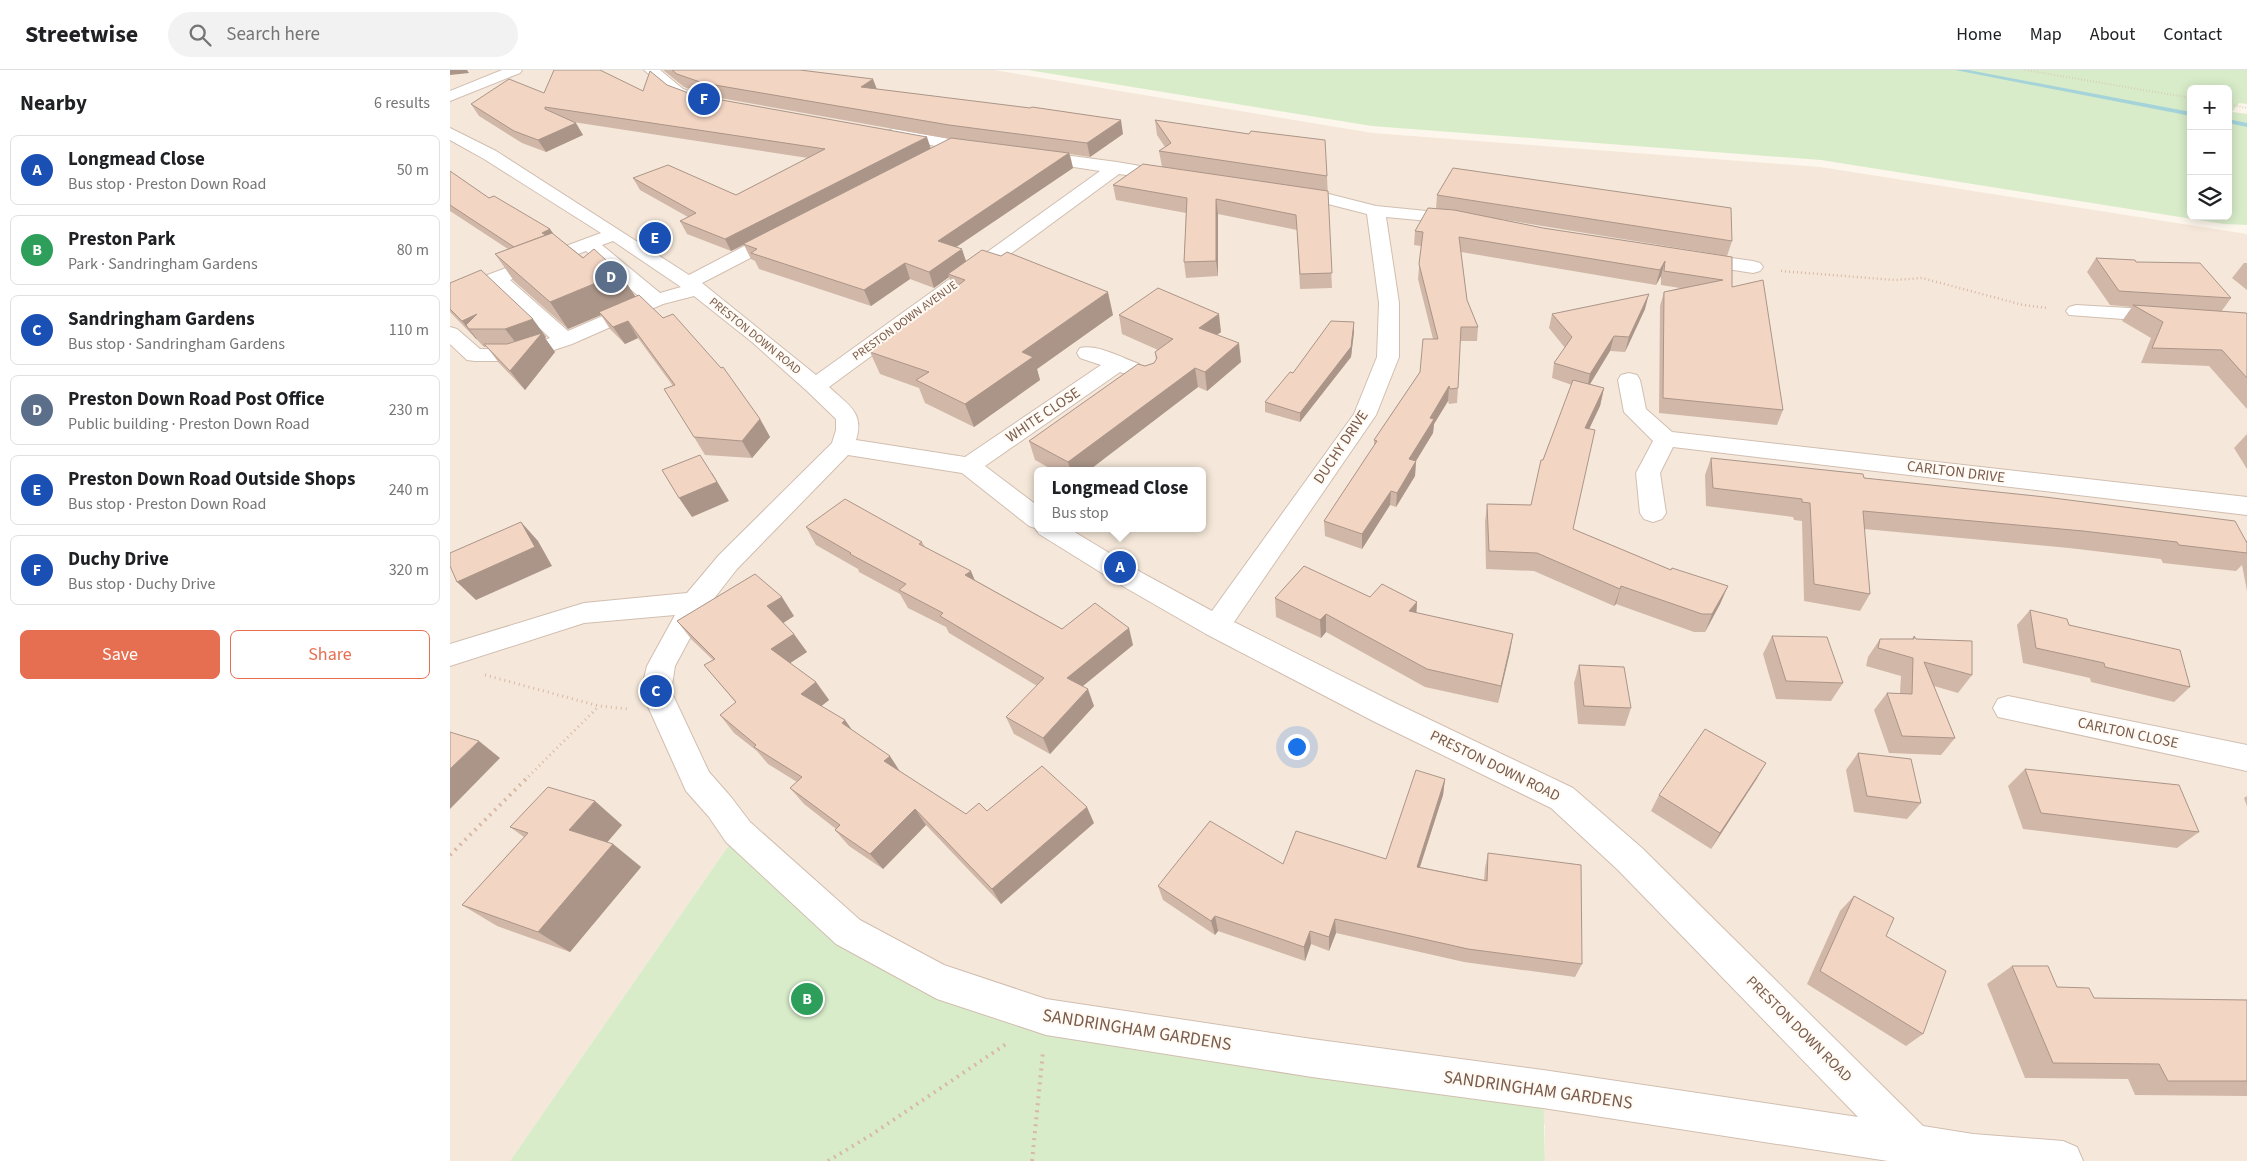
<!DOCTYPE html>
<meta charset="utf-8">
<style>
body{margin:0;font-family:"Source Sans 3",sans-serif;background:#f2f2f2;color:#202124}
.controls{position:absolute;right:15px;top:15px;display:grid;overflow:hidden;border-radius:8px;box-shadow:0 2px 12px #0003}
.controls button{width:45px;height:45px;display:grid;place-items:center;padding:0;border:0;border-bottom:1px solid #e0e0e0;background:#fff;color:#202124;font:25px sans-serif}
.you{position:absolute;left:846px;top:676px;width:18px;height:18px;margin:-12px;border:4px solid #fff;border-radius:50%;background:#1a73e8;box-shadow:0 0 0 8px #1a73e833}
.badge{display:grid;place-items:center;width:32px;height:32px;border-radius:50%;background:#e76f51;color:#fff;font-size:16px;font-weight:700}
.pin{position:absolute;translate:-50% -50%;border:2px solid #fff;box-shadow:0 1px 5px #0006}
.popup{position:absolute;left:584px;top:397px;width:172px;height:65px;box-sizing:border-box;display:grid;place-content:center;border-radius:8px;background:#fff;filter:drop-shadow(0 1px 4px #0005);font-size:16px;white-space:nowrap;color:#757577}
.popup b{font-size:19px;color:#202124}
.popup::after{content:'';position:absolute;left:50%;top:100%;margin-left:-10px;border:10px solid transparent;border-top-color:#fff}
.list{margin:0;padding:0;list-style:none}
h2{display:flex;justify-content:space-between;align-items:center;height:65px;margin:0;padding:0 20px;font-size:21px}
h2 small{font-size:16px;font-weight:400;color:#757577}
.list li{display:grid;grid-template-columns:32px 1fr auto;gap:15px;align-items:center;box-sizing:border-box;height:70px;margin:0 10px 10px;padding:0 10px;border:1px solid #e0e0e0;border-radius:8px}
.list b{display:block;font-size:19px;white-space:nowrap}
.list p{margin:0;font-size:16px;white-space:nowrap;color:#757577}
.list em{font-size:16px;font-style:normal;color:#757577}
.actions{display:flex;gap:10px;padding:15px 20px}
.actions a{flex:1;padding:11px 0;border:1px solid #e76f51;border-radius:8px;text-align:center;font-size:18px;color:#e76f51}
.actions .main{background:#e76f51;color:#fff}
.icon{flex:none;width:28px;height:28px;fill:none;stroke:currentColor;stroke-width:2;stroke-linecap:round;stroke-linejoin:round}
.map{position:relative;flex:none;width:1797px;height:1091px;overflow:hidden}
header{display:flex;align-items:center;gap:30px;box-sizing:border-box;height:70px;padding:0 25px;background:#fff;border-bottom:1px solid #e0e0e0}
header strong{font-size:24px}
nav{display:flex;gap:28px;margin-inline-start:auto;font-size:18px}
.search{width:350px;height:45px;background:#f2f2f2;display:flex;align-items:center;gap:12px;box-sizing:border-box;padding:0 18px;border-radius:28px;color:#757577;font-size:19px}
main{display:flex}
aside{flex:1;background:#fff}
.map>svg:first-child{display:block}
.residential{fill:#f5e8da;fill-rule:evenodd}
.green{fill:#d8ecc9;fill-rule:evenodd}
.lines{fill:none;stroke-linecap:round;stroke-linejoin:round}
.stream{fill:#a5d3da;fill-rule:evenodd}
.minor-casing{stroke:#d1beb0;stroke-width:2}
.path-far3{stroke:#d9b8a5;stroke-width:2;stroke-dasharray:0.5 2.5;stroke-linecap:butt}
.path-far2{stroke:#d9b8a5;stroke-width:2.5;stroke-dasharray:1 3;stroke-linecap:butt}
.path-far1{stroke:#d9b8a5;stroke-width:3;stroke-dasharray:1 4;stroke-linecap:butt}
.path{stroke:#d9b8a5;stroke-width:4;stroke-dasharray:2 5;stroke-linecap:butt}
.minor{fill:#fff;fill-rule:evenodd}
.wall{fill:#d1b7a8}
.shaded-wall{fill:#aa9588}
.building{fill:#f3d5c3;stroke:#aa9588}
.labels{text-anchor:middle;dominant-baseline:central;stroke-width:4;stroke-linejoin:round;paint-order:stroke}
.far-street-label{font-size:12px;fill:#7a5c4d;stroke:#fffaf3}
.street-label{font-size:15px;fill:#7a5c4d;stroke:#fffaf3}
.near-street-label{font-size:18px;fill:#7a5c4d;stroke:#fffaf3}
</style>
<header>
<strong>Streetwise</strong>
<div class="search"><svg class="icon" aria-label="search" viewBox="0 0 24 24"><circle cx="10" cy="10" r="6"/><path d="M15 15l6 6"/></svg>Search here</div>
<nav><a>Home</a><a>Map</a><a>About</a><a>Contact</a></nav>
</header>
<main>
<aside>
<h2>Nearby<small>6 results</small></h2>
<ul class="list">
<li><span class="badge" style="background:#1a4fb4">A</span><div><b>Longmead Close</b><p>Bus stop · Preston Down Road</p></div><em>50 m</em></li>
<li><span class="badge" style="background:#2e9e5b">B</span><div><b>Preston Park</b><p>Park · Sandringham Gardens</p></div><em>80 m</em></li>
<li><span class="badge" style="background:#1a4fb4">C</span><div><b>Sandringham Gardens</b><p>Bus stop · Sandringham Gardens</p></div><em>110 m</em></li>
<li><span class="badge" style="background:#5c6f8a">D</span><div><b>Preston Down Road Post Office</b><p>Public building · Preston Down Road</p></div><em>230 m</em></li>
<li><span class="badge" style="background:#1a4fb4">E</span><div><b>Preston Down Road Outside Shops</b><p>Bus stop · Preston Down Road</p></div><em>240 m</em></li>
<li><span class="badge" style="background:#1a4fb4">F</span><div><b>Duchy Drive</b><p>Bus stop · Duchy Drive</p></div><em>320 m</em></li>
</ul>
<div class="actions"><a class="main">Save</a><a>Share</a></div>
</aside>
<div class="map">
<svg width="1797" height="1091" viewBox="0 0 1797 1091">
<rect width="100%" height="100%" fill="#fdf6ec"/>
<path class="residential" d="M0,0h544l379,63 447,34 427,67v927h-702v-36l-608,-144 -199,-149 -228,329h-60zM588,401h164v57h-164z"/>
<g class="green">
<path d="M578,0h1219v34l-8,-1 -7,9 15,2v111l-23,-1 -403,-64 -449,-34zM1741,19h37v127h-37z"/>
<polygon points="288,762 488,911 1093,1019 1095,1091 60,1091"/>
</g>
<g class="lines">
<g class="stream">
<polygon points="1505,0 1518,0 1741,42 1741,46"/>
<polygon points="1778,49 1797,53 1797,57 1778,53"/>
</g>
<defs>
<g id="minor">
<polygon points="52,0 72,0 70,3 0,31 0,21"/>
<polygon points="194,0 210,0 233,19 263,30 266,33 263,36 258,38 223,25"/>
<path d="M0,58l46,23 193,124 84,-44 7,-2 7,2 2,4 -2,4 -85,44 114,92 284,-204 -72,-11 -2,-4 2,-4 6,-1 83,11 58,10 3,4 -3,4 -6,1 -50,-7 -290,213c18,17 36,25 27,53l109,17 136,-92 -21,-7 -3,-5 3,-5c18,-4 42,10 59,16l3,5 -3,5 -8,2 -11,-4 -135,94 53,40v22h30l76,46 68,37 142,-197 23,-57 2,-54 -12,-89 -39,-10 -43,-7 -3,-4 3,-4 6,-1 38,6 47,12 91,9 3,4 -3,4 -6,1 -75,-7 13,86v54l-23,58 -142,207 161,81 178,85 69,60 281,278 50,8 90,7 14,6 6,14h-195l-345,-53 -231,-31 -266,-42 -109,-36 -101,-55 -110,-102 -17,-25 -23,-26 -45,-100 6,-25 28,-51 -91,8 -134,43v-22l134,-41 103,-10 32,-38 113,-112 4,-13v-11l-29,-28 -55,-49 -58,-46 -31,8 -91,40 -51,17h-46l-8,-1 -17,-16v-17l7,2 23,20h39l31,-11 -55,-52 -45,19v-13l40,-18 111,-41 -117,-74 -34,-19zM163,171l68,46 -21,6 -58,-48zM136,181l56,48 -74,32 -58,-51zM398,385l114,18 67,53 6,2 4,6 87,54 80,46 167,87 178,87 67,62 240,247 -315,-47 -231,-31 -266,-40 -102,-34 -84,-45 -110,-98 -19,-25 -22,-25 -38,-81 4,-25 30,-56 32,-41z"/>
<polygon points="443,59 529,74 535,75 537,79 535,83 529,84 437,67 435,64 437,61"/>
<polygon points="1245,183 1303,191 1310,193 1313,197 1310,201 1303,203 1238,193 1235,189 1238,185"/>
<polygon points="1626,235 1714,240 1721,242 1724,246 1721,250 1714,252 1619,245 1616,241 1619,237"/>
<polygon points="1179,303 1187,305 1190,310 1196,339 1222,362 1797,427 1797,445 1223,377 1210,403 1216,443 1212,449 1203,452 1194,449 1190,443 1186,403 1203,371 1174,342 1168,310 1171,305"/>
<polygon points="1558,626 1797,675 1797,701 1548,647 1543,638 1548,629"/>
</g>
</defs>
<use href="#minor" class="minor-casing"/>
<g class="path-far3">
<polyline points="1575,0 1741,28"/>
<polyline points="1778,34 1797,38"/>
</g>
<polyline class="path-far2" points="1331,201 1445,210 1472,208 1573,235 1598,238"/>
<g class="path-far1">
<polyline points="35,605 149,636 179,639"/>
<polyline points="75,710 149,636"/>
</g>
<g class="path">
<polyline points="0,785 77,708"/>
<polyline points="378,1091 421,1065 559,972"/>
<polyline points="582,1091 593,982"/>
</g>
<use href="#minor" class="minor"/>
</g>
<g class="wall">
<polygon points="213,0 351,0 427,19 673,64 640,87 620,84 623,98 506,177 516,191 663,245 587,299 590,310 524,357 475,333 469,318 430,304 420,282 503,219 499,207 484,218 460,209 421,236 309,199 305,191 301,189 294,175 281,181 237,164 230,151 238,147 190,120 183,108 286,125 358,88 123,52 133,65 96,82 72,73 29,46 21,34 94,23 193,21 217,15 244,25 481,78 500,69 259,26 234,17"/>
<polygon points="705,50 877,106 882,218 850,219 847,160 768,144 768,206 736,208 734,192 736,143 666,130 663,115 712,97 709,81 715,77 707,65"/>
<polygon points="0,101 39,128 100,159 104,165 185,227 310,349 320,367 302,388 255,385 244,367 223,316 188,268 175,274 160,259 151,245 118,259 64,211 45,184 58,179 0,141"/>
<polygon points="987,125 1282,171 1277,186 1050,149 1093,158 1282,187 1282,217 1333,340 1327,355 1209,343 1210,236 1214,222 1230,218 1211,215 1211,206 1206,215 1011,182 1017,230 1028,257 1027,271 1010,271 1008,318 1007,333 999,334 998,331 984,354 983,363 966,391 965,406 946,437 940,435 912,479 875,466 874,451 924,376 924,370 970,302 983,269 968,209 971,176 964,175 965,161 986,139"/>
<polygon points="1646,188 1686,192 1781,228 1771,242 1797,244 1797,339 1759,296 1691,293 1701,268 1672,251 1682,237 1660,235 1637,202"/>
<polygon points="1794,193 1797,193 1797,220 1782,208"/>
<polygon points="0,213 96,267 95,268 105,282 75,320 49,293 37,277 34,277 0,242"/>
<polygon points="1195,239 1175,282 1160,281 1140,314 1154,318 1150,336 1139,359 1123,459 1221,500 1278,516 1270,534 1255,562 1244,562 1166,534 1164,536 1084,501 1036,499 1035,452 1037,434 1081,435 1093,390 1122,315 1102,308 1104,293 1115,278 1099,258 1102,244"/>
<polygon points="669,245 771,262 767,265 791,292 757,321 748,317 638,401 605,401 585,390 579,371 695,296 704,293 706,290 705,282 708,280 672,264"/>
<polygon points="904,252 904,262 901,287 850,352 815,342 815,332 843,303"/>
<polygon points="1797,364 1797,399 1784,378"/>
<polygon points="1261,388 1414,408 1796,471 1797,470 1797,521 1792,495 1786,501 1713,493 1711,489 1619,478 1414,459 1420,524 1410,541 1354,531 1352,451 1344,450 1343,447 1256,436 1255,405"/>
<polygon points="356,457 472,472 475,477 525,510 612,559 683,575 633,616 644,636 600,684 564,664 556,647 587,616 499,563 496,557 458,538 450,524 409,502 408,499 366,475"/>
<polygon points="920,527 967,532 966,543 1063,564 1048,633 975,617 876,562 871,568 826,547 825,528"/>
<polygon points="1580,540 1619,555 1740,617 1724,632 1641,612 1640,608 1573,593 1567,555"/>
<polygon points="344,546 333,553 357,582 340,593 366,612 379,630 371,636 395,650 401,659 450,702 516,744 537,741 644,753 551,834 476,755 433,799 399,776 385,760 386,759 354,734 340,718 347,712 318,694 307,681 284,663 270,645 286,633 254,595 263,590 242,570 227,551"/>
<polygon points="1322,566 1393,613 1381,631 1326,629 1313,584"/>
<polygon points="1464,566 1466,569 1522,605 1508,623 1484,616 1505,668 1491,685 1439,683 1424,640 1437,623 1450,623 1451,606 1416,596 1418,587 1430,569 1462,569"/>
<polygon points="1129,595 1181,638 1175,656 1128,654 1124,613"/>
<polygon points="1408,683 1471,733 1457,749 1404,742 1396,700"/>
<polygon points="1316,693 1261,779 1201,741 1209,725"/>
<polygon points="1575,699 1749,762 1727,778 1573,759 1558,716"/>
<polygon points="995,709 993,725 970,797 1034,810 1035,798 1038,783 1132,894 1125,907 1014,892 886,863 879,881 861,874 855,891 768,861 765,865 713,830 708,816 833,794 936,789"/>
<polygon points="1797,726 1797,736 1794,728"/>
<polygon points="172,755 157,772 163,774 191,797 120,882 47,856 12,835 74,767 60,757"/>
<polygon points="1404,826 1436,866 1473,964 1456,976 1357,914 1390,841"/>
<polygon points="1562,896 1607,917 1644,928 1797,930 1797,1026 1685,1025 1678,1009 1575,1008 1537,914"/>
</g>
<g class="shaded-wall">
<polygon points="0,0 17,0 19,3 0,5"/>
<polygon points="423,9 428,22 411,17"/>
<polygon points="671,50 673,64 640,87 637,73"/>
<polygon points="126,53 133,65 96,82 88,70"/>
<polygon points="477,67 481,79 281,181 275,169"/>
<polygon points="619,83 623,98 493,186 488,171"/>
<polygon points="766,129 768,144 768,206 766,191"/>
<polygon points="100,159 108,171 102,174 92,163"/>
<polygon points="512,179 517,194 498,204 499,207 484,218 479,202"/>
<polygon points="1215,191 1211,206 1206,215 1210,200"/>
<polygon points="455,193 460,209 421,236 414,220"/>
<polygon points="170,203 187,229 149,242 151,245 118,259 100,232"/>
<polygon points="658,222 663,245 587,299 590,310 524,357 515,334 572,282"/>
<polygon points="1199,224 1195,239 1175,282 1179,267"/>
<polygon points="27,244 16,255 27,269 26,269 12,251"/>
<polygon points="769,244 771,262 751,276 749,258"/>
<polygon points="83,249 96,267 95,268 105,282 75,320 60,301 69,277 55,259"/>
<polygon points="178,251 188,268 175,274 163,257"/>
<polygon points="904,252 904,262 901,287 850,352 850,343"/>
<polygon points="1164,266 1160,281 1137,319 1140,304"/>
<polygon points="789,273 791,292 757,321 755,302"/>
<polygon points="745,298 748,317 638,401 621,401 618,392"/>
<polygon points="999,316 998,331 984,354 983,363 958,404 959,389 980,348"/>
<polygon points="1154,318 1150,336 1131,376 1135,358"/>
<polygon points="310,349 320,367 302,388 292,371"/>
<polygon points="966,391 965,406 946,437 947,423"/>
<polygon points="262,403 279,431 242,447 229,428"/>
<polygon points="941,421 940,435 912,479 912,464"/>
<polygon points="71,452 88,471 102,496 26,530 7,512"/>
<polygon points="521,501 528,518 515,505"/>
<polygon points="1171,516 1166,534 1164,536 1170,519"/>
<polygon points="1278,516 1270,534 1255,562 1262,544"/>
<polygon points="332,527 344,546 330,555 317,536"/>
<polygon points="967,532 966,550 959,541"/>
<polygon points="876,544 876,562 871,568 870,550"/>
<polygon points="679,558 683,575 623,624 617,608"/>
<polygon points="344,564 357,582 334,597 321,579"/>
<polygon points="1063,564 1060,582 1048,633 1051,616"/>
<polygon points="366,612 379,630 364,642 351,624"/>
<polygon points="638,619 644,636 600,684 593,668"/>
<polygon points="395,650 407,667 392,653"/>
<polygon points="29,671 50,688 0,739 0,699"/>
<polygon points="440,686 451,703 434,691"/>
<polygon points="1316,693 1306,710 1261,779 1270,763"/>
<polygon points="995,709 993,725 965,812 967,797"/>
<polygon points="145,731 172,755 148,783 119,760"/>
<polygon points="637,737 644,753 551,834 542,819"/>
<polygon points="465,739 476,755 433,799 420,784"/>
<polygon points="163,774 191,797 120,882 88,862"/>
<polygon points="765,846 768,861 765,865 761,851"/>
<polygon points="885,849 886,863 879,881 879,867"/>
<polygon points="860,861 861,874 855,891 854,877"/>
</g>
<g class="building">
<polygon points="104,0 150,0 193,21 200,1 217,15 244,25 477,67 275,169 230,151 246,143 183,108 218,95 286,125 375,79 95,37 95,39 126,53 88,70 64,61 21,34 59,9 94,23"/>
<polygon points="222,0 350,0 423,9 411,17 580,38 582,37 671,50 637,73 499,55 253,13 227,4"/>
<polygon points="705,50 799,64 801,61 875,70 877,106 709,81 721,73"/>
<polygon points="501,68 619,83 488,171 512,179 479,202 455,193 414,220 301,183 307,179 293,174"/>
<polygon points="693,94 878,121 882,203 850,204 846,145 766,129 766,191 734,192 737,128 663,115"/>
<polygon points="1003,98 1281,138 1282,171 987,125"/>
<polygon points="0,101 39,128 44,126 100,159 92,163 96,165 64,177 0,135"/>
<polygon points="978,138 1004,140 1093,158 1282,187 1282,217 1313,210 1333,340 1213,328 1214,222 1273,210 1214,201 1215,191 1210,200 1009,167 1017,230 1028,257 1011,257 1008,318 1000,319 999,316 980,348 984,349 959,389 966,391 947,423 941,421 912,464 874,451 927,371 924,370 970,302 973,269 988,269 969,194 973,162 965,161"/>
<polygon points="102,163 133,188 144,179 170,203 100,232 45,184"/>
<polygon points="532,180 551,186 557,182 658,222 572,282 583,287 515,334 466,310 479,302 420,282 515,210 498,204"/>
<polygon points="1646,188 1685,190 1686,192 1750,193 1781,228 1669,221"/>
<polygon points="31,200 83,249 55,259 19,259 16,255 27,244 12,251 0,239 0,213"/>
<polygon points="708,218 769,244 749,258 789,273 755,302 745,298 618,392 579,371 688,294 695,296 704,293 707,288 705,282 723,269 669,245"/>
<polygon points="1199,224 1179,267 1164,266 1140,304 1104,293 1122,267 1102,244"/>
<polygon points="189,225 213,248 223,244 271,298 273,297 310,349 292,371 244,367 214,319 225,315 178,251 163,257 149,242"/>
<polygon points="1683,235 1796,243 1797,244 1797,308 1772,280 1702,278 1713,252"/>
<polygon points="881,251 904,252 901,277 850,343 815,332 840,302 843,303"/>
<polygon points="92,263 60,301 34,274 57,274"/>
<polygon points="1123,310 1154,318 1135,358 1145,360 1123,459 1221,500 1222,498 1278,516 1262,544 1252,544 1171,516 1170,519 1087,483 1039,481 1037,434 1081,435 1091,390 1093,390"/>
<polygon points="250,385 267,412 229,428 212,400"/>
<polygon points="1261,388 1413,404 1414,408 1595,427 1785,451 1797,473 1797,483 1729,475 1727,472 1633,461 1413,441 1420,524 1364,514 1360,433 1352,432 1352,429 1263,418"/>
<polygon points="395,429 472,472 469,474 521,501 515,505 612,559 645,533 679,558 617,608 638,619 593,668 556,647 594,608 490,546 493,543 449,520 456,514 400,484 401,483 356,457"/>
<polygon points="71,452 85,477 7,512 0,496 0,483"/>
<polygon points="854,496 920,527 932,514 967,532 959,541 1063,564 1051,616 977,599 876,544 870,550 825,528"/>
<polygon points="305,504 332,527 317,536 344,564 321,579 366,612 351,624 395,650 392,653 440,686 434,691 516,744 529,733 537,741 592,696 637,737 542,819 465,739 420,784 385,760 390,755 340,718 352,707 304,677 306,675 270,645 286,632 254,595 265,589 227,551"/>
<polygon points="1580,540 1617,549 1619,555 1730,580 1740,617 1655,597 1654,593 1586,578"/>
<polygon points="1322,566 1377,567 1393,613 1336,611"/>
<polygon points="1464,566 1466,569 1522,571 1522,605 1474,592 1505,668 1452,666 1437,623 1462,624 1463,588 1428,578 1430,569 1464,569"/>
<polygon points="1129,595 1174,597 1181,638 1134,636"/>
<polygon points="1255,659 1316,693 1270,763 1209,725"/>
<polygon points="0,662 29,671 0,699"/>
<polygon points="1408,683 1461,689 1471,733 1417,726"/>
<polygon points="1575,699 1729,715 1749,762 1591,743"/>
<polygon points="966,700 995,709 967,797 1037,811 1038,783 1131,795 1132,894 1018,879 885,849 879,867 860,861 854,877 765,846 761,851 708,816 760,751 833,794 846,761 936,789"/>
<polygon points="98,717 145,731 119,760 163,774 88,862 12,835 78,763 60,757"/>
<polygon points="1404,826 1444,848 1436,866 1496,901 1473,964 1370,901"/>
<polygon points="1562,896 1598,896 1607,917 1639,918 1644,928 1797,930 1797,1011 1718,1011 1709,994 1603,993"/>
</g>
<g class="labels">
<g class="far-street-label">
<text transform="translate(455 251) rotate(-36)">PRESTON DOWN AVENUE</text>
<text transform="translate(305 266) rotate(39)">PRESTON DOWN ROAD</text>
</g>
<g class="street-label">
<text transform="translate(593 345) rotate(-34)">WHITE CLOSE</text>
<text transform="translate(891 377) rotate(-56)">DUCHY DRIVE</text>
<text transform="translate(1506 402) rotate(7)">CARLTON DRIVE</text>
<text transform="translate(1678 663) rotate(12)">CARLTON CLOSE</text>
<text transform="translate(1045 696) rotate(26)">PRESTON DOWN ROAD</text>
<text transform="translate(1349 959) rotate(45)">PRESTON DOWN ROAD</text>
</g>
<g class="near-street-label">
<text transform="translate(687 960) rotate(9)">SANDRINGHAM GARDENS</text>
<text transform="translate(1088 1020) rotate(8)">SANDRINGHAM GARDENS</text>
</g>
</g>
</svg>
<div class="controls">
<button>+</button>
<button>−</button>
<button><svg class="icon" aria-label="layers" viewBox="0 0 24 24"><path d="M12 4l9 5-9 5-9-5zM3 14l9 5 9-5"/></svg></button>
</div>
<div class="you"></div>
<div class="pin badge" style="left:670px;top:497px;background:#1a4fb4">A</div>
<div class="popup"><b>Longmead Close</b>Bus stop</div>
<div class="pin badge" style="left:357px;top:929px;background:#2e9e5b">B</div>
<div class="pin badge" style="left:206px;top:621px;background:#1a4fb4">C</div>
<div class="pin badge" style="left:161px;top:207px;background:#5c6f8a">D</div>
<div class="pin badge" style="left:205px;top:168px;background:#1a4fb4">E</div>
<div class="pin badge" style="left:254px;top:29px;background:#1a4fb4">F</div>
</div>
</main>
